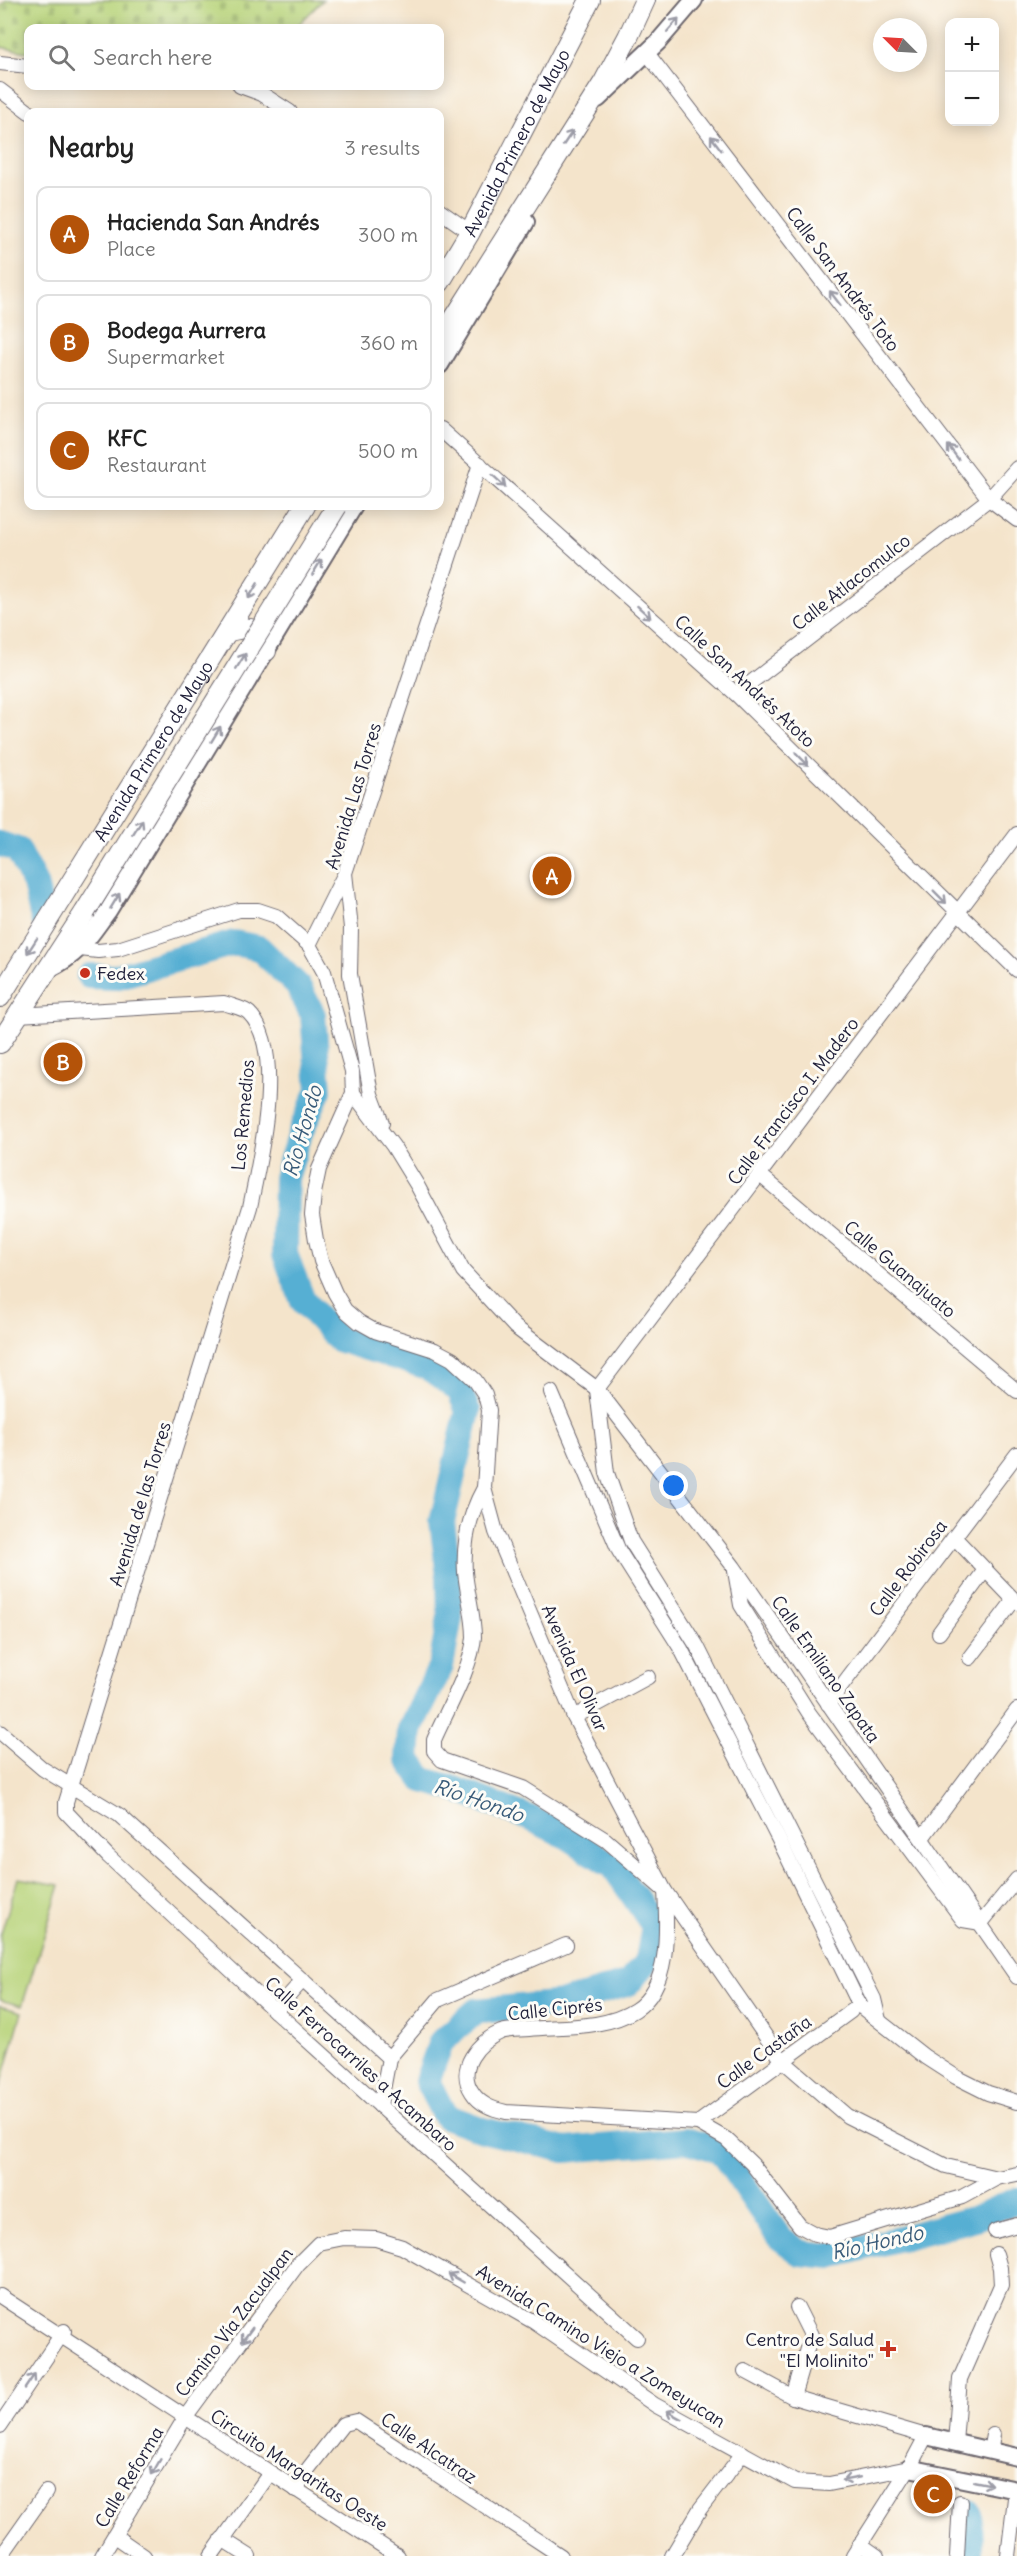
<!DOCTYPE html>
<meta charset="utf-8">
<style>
body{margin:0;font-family:Delius,sans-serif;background:#f2f2f2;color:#222}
.controls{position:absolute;right:18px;top:18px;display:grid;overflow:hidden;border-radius:12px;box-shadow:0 3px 15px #0003}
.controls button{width:54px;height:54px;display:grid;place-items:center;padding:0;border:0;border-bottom:2px solid #e0e0e0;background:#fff;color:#222;font:30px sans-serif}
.compass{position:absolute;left:873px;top:18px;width:54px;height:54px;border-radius:50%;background:#fff;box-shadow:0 3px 15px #0003;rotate:294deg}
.you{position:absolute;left:674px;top:1486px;width:21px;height:21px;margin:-15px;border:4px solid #fff;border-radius:50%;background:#1a73e8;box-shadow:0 0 0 9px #1a73e833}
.badge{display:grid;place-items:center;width:39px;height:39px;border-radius:50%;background:#b45309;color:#fff;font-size:20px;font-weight:700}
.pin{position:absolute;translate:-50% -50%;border:3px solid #fff;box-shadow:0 2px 6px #0006}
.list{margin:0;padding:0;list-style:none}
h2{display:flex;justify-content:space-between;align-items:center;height:78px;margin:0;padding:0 24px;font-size:26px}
h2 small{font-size:20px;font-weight:400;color:#767676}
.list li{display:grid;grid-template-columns:39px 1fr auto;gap:18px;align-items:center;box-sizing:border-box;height:96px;margin:0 12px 12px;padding:0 12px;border:2px solid #e0e0e0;border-radius:12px}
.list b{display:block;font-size:22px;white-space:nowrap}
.list p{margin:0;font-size:20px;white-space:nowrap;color:#767676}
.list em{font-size:20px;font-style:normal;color:#767676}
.icon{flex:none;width:33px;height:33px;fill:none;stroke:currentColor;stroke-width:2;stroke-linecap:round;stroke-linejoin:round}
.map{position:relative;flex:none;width:1017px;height:2556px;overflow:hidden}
.search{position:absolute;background:#fff;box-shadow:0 3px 15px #0003;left:24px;top:24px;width:420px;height:66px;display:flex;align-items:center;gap:15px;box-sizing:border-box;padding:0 21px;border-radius:12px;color:#767676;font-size:22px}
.panel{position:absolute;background:#fff;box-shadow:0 3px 15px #0003;left:24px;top:108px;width:420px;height:402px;border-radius:12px}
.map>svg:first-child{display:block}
.green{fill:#b7d379;stroke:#6c7a5a;stroke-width:1.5}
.cemetery{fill:url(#cemetery-stones);stroke:#6c7a5a;stroke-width:1.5}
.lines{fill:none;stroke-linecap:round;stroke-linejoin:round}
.river{stroke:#56afd3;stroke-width:26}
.minor-casing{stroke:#6c666d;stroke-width:16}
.major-casing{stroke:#6c666d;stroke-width:20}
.highway-casing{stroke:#6c666d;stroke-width:22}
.minor{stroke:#fff;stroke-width:14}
.major{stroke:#fff;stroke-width:16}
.highway{stroke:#fff;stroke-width:20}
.highway-bridge-casing{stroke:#6c666d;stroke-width:22;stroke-linecap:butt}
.highway-bridge{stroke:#fff;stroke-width:20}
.oneway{stroke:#9c9ca7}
.poi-dot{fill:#c8321e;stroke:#fdfcf7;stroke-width:2}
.labels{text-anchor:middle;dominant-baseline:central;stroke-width:6;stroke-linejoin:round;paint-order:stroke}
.street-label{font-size:18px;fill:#22223b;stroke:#fdfcf7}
.poi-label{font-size:18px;fill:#22223b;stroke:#fdfcf7;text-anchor:start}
.water-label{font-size:20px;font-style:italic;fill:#375a78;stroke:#fdfcf7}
</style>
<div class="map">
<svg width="1017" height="2556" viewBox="0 0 1017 2556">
<defs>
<pattern id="cemetery-stones" width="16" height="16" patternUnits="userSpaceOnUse" patternTransform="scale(1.5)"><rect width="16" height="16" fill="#b7d379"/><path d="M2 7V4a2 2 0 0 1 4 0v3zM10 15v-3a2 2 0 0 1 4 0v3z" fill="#9db56a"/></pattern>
</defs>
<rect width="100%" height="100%" fill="#fdfcf7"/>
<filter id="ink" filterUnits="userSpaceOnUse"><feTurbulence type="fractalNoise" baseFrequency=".0167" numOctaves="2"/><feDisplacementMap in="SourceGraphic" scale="12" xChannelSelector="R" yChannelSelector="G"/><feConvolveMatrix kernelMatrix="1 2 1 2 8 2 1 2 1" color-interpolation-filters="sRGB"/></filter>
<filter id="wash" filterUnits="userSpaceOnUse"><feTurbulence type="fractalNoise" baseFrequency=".008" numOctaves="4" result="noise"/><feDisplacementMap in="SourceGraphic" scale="24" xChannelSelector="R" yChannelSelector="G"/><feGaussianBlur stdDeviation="1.35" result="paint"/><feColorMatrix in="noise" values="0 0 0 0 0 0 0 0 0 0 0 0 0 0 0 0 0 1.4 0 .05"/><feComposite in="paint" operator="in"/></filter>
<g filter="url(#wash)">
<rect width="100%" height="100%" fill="#f4e4cb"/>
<g class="green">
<polygon points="18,1878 60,1885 22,2006 0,2000 0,1937"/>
<polygon points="0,2006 22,2012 0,2089"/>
</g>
<polygon class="cemetery" points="7,0 323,0 295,28 28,28 28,52 0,47 0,6"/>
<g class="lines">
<g class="river">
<polyline points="0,844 18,850 35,884 43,918"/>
<polyline points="89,976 115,977 234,943 259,948 298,986 313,1015 319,1090 300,1133 286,1178 285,1254 303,1301 338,1339 425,1366 440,1375 459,1390 468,1411 442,1522 449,1576 450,1617 441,1666 410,1730 408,1759 423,1780 449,1787 532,1819 567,1836 613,1866 654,1926 648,1960 629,1983 564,2003 476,2011 441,2042 427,2081 445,2116 483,2130 565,2150 685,2140 720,2150 779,2237 801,2253 832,2256 976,2218 1017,2200"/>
<polyline points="969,2513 970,2556"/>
</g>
</g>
</g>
<g filter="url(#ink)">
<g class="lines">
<defs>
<g id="minor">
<polyline points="647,53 989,499 1017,520"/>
<polyline points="0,63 28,66"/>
<polyline points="240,86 262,94 290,112"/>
<polyline points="0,90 29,112"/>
<polyline points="440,211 470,232"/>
<polyline points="440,429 736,694 1017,970"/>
<polyline points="736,694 989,499 1017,468"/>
<polyline points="309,945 345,873"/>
<polyline points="80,949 98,951 118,949 239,910 258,910 276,916 309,945 324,972 352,1071 353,1093 319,1169 314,1193 312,1215 316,1240 321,1261 335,1293 345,1310 359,1322 375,1331 435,1350 452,1359 475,1380 485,1395 489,1410 484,1488 496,1532 574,1717 665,1891 782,2060 847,2116 946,2166 997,2178"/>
<path d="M18,1015l206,-12c7,3 20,5 25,10 37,37 11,146 1,194l-184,595v10l42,44 167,155 362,327"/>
<polyline points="353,1093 393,1146 417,1185 463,1271 515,1327 597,1389 734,1567 1017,1977"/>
<polyline points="382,1123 371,1094 350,974 351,928 345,873 480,464"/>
<polyline points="759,1174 1017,1391"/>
<polyline points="597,1389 1017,834"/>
<polyline points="597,1390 607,1473 631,1541 697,1646 874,1999 879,2020"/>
<polyline points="551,1392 619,1551 681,1649 782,1846 860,2006 925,2057 956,2077 988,2093 1017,2102"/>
<path d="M484,1488c-15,27 -21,54 -19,84 2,22 9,43 9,65 -2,30 -28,75 -40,103v11l8,9 81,28 83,52 59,51c2,36 6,96 -30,119 -29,19 -73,16 -106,19 -9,1 -20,0 -28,3 -23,10 -45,36 -29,60 8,13 21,17 34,20l192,11 28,16 26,25 48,62 15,8 15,3 132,-40 35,-19 20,-4"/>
<polyline points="954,1537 1017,1603"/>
<polyline points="735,1571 741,1605 809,1713 963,1920 981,1923 1017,1879"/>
<polyline points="939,1633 985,1570"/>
<polyline points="970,1658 1014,1600"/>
<polyline points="828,1704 1017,1454"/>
<polyline points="574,1717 648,1677"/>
<polyline points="0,1732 43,1769 119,1815 389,2058"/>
<polyline points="922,1838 1017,1710"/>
<polyline points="275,2011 303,1980"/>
<polyline points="380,2106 389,2058 438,2000 566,1945"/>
<polyline points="698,2123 851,2011"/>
<polyline points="995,2231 1017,2225"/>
<polyline points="0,2296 398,2556"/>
<polyline points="745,2371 793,2397 926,2436 909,2468 853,2556"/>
<polyline points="793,2397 811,2335 797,2307"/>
<polyline points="0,2426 64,2331"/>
<polyline points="955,2443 960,2379 1001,2285 1000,2268 996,2254"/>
<polyline points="990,2451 993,2435"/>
<polyline points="296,2490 308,2469 343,2424 356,2421 561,2556"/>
<polyline points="115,2536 144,2556"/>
<polyline points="222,2539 249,2556"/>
<polyline points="860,2544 877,2556"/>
<polyline points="1,2556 46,2492"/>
<polyline points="102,2556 186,2416 298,2264 319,2243 344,2238 376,2239 402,2247 534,2322 655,2405 795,2482 829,2484 909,2468"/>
<polyline points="211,2556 270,2473"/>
<polyline points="672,2556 700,2509 743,2453"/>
<polyline points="957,2556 960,2502"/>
<polyline points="1008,2556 1016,2490"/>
</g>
<g id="major">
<polyline points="598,99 658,42 694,0"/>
<polyline points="440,365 526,222"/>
<path d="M49,969c31,-15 39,-31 59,-58l246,-405"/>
<polyline points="926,2436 1017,2457"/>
<polyline points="909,2468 1017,2490"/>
</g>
<g id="highway">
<path id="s1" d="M440,282l30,-50 120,-232"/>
<polyline points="440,341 604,82 628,37 645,0"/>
<path d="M229,631c14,-3 21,-5 33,3l4,17"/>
<path id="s2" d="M0,997l305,-491"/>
<polyline points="0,1043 85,912"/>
</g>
</defs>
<use href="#minor" class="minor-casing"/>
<use href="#major" class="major-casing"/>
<use href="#highway" class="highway-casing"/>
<use href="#minor" class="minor"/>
<use href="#major" class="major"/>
<use href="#highway" class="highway"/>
<defs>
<polyline id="highway-bridge" points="85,912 337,506"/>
</defs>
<use href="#highway-bridge" class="highway-bridge-casing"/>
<use href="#highway-bridge" class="highway-bridge"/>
</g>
<defs><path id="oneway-shaft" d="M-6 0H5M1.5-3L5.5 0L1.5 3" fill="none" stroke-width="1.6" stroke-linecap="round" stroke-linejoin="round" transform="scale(1.5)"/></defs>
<g class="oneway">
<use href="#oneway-shaft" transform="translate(673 25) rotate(-49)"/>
<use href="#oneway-shaft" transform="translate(568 138) rotate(-56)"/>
<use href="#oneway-shaft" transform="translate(716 143) rotate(-127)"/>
<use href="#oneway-shaft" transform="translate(835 298) rotate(-127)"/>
<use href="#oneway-shaft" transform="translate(953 452) rotate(-127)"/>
<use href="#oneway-shaft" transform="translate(499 481) rotate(42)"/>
<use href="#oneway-shaft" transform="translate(317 567) rotate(-59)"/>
<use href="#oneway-shaft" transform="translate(253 591) rotate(121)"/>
<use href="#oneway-shaft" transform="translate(644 612) rotate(42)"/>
<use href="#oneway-shaft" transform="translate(241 661) rotate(-58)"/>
<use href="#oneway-shaft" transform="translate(216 734) rotate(-59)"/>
<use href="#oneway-shaft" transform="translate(802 759) rotate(45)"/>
<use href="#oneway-shaft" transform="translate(138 827) rotate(-58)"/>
<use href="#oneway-shaft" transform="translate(940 897) rotate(45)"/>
<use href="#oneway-shaft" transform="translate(115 901) rotate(-59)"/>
<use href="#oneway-shaft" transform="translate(32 946) rotate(123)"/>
<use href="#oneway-shaft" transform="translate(456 2278) rotate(-150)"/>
<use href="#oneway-shaft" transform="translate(247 2335) rotate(126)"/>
<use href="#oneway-shaft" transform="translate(30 2381) rotate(-56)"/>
<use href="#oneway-shaft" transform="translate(674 2415) rotate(-151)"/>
<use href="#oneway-shaft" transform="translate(156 2467) rotate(120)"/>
<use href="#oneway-shaft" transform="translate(851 2479) rotate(169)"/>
<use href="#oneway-shaft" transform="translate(983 2483) rotate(11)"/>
</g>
</g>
<g class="poi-dot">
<circle cx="85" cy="973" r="6"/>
<path d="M885 2340h6v6h6v6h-6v6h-6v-6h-6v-6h6z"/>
</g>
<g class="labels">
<g class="street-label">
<text stroke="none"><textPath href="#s1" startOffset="159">Avenida Primero de Mayo</textPath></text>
<text transform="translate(843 279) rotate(53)">Calle San Andrés Toto</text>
<text transform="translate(851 582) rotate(-38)">Calle Atlacomulco</text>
<text transform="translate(745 681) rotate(43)">Calle San Andrés Atoto</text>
<text stroke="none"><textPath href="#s2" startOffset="290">Avenida Primero de Mayo</textPath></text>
<text transform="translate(353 796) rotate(-73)">Avenida Las Torres</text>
<text transform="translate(793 1101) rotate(-53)">Calle Francisco I. Madero</text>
<text transform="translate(243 1115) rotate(-85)">Los Remedios</text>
<text transform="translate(900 1269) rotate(40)">Calle Guanajuato</text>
<text transform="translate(140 1504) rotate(-73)">Avenida de las Torres</text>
<text transform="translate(908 1568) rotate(-53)">Calle Robirosa</text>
<text transform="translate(575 1668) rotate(66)">Avenida El Olivar</text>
<text transform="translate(826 1669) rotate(55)">Calle Emiliano Zapata</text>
<text transform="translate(555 2009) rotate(-6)">Calle Ciprés</text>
<text transform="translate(764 2052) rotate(-36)">Calle Castaña</text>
<text transform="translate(361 2064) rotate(42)">Calle Ferrocarriles a Acambaro</text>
<text transform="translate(234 2322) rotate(-53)">Camino Vía Zacualpan</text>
<text transform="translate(601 2346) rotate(32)">Avenida Camino Viejo a Zomeyucan</text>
<text transform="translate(429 2448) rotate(34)">Calle Alcatraz</text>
<text transform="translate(299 2470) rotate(33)">Circuito Margaritas Oeste</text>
<text transform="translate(129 2477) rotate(-59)">Calle Reforma</text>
</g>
<g class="poi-label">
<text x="97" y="973">Fedex</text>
<text x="874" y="2339" text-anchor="end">Centro de Salud<tspan x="874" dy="21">"El Molinito"</tspan></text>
</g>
<g class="water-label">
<text transform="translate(302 1131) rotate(-74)">Río Hondo</text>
<text transform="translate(479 1800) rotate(19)">Río Hondo</text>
<text transform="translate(877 2242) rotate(-13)">Río Hondo</text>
</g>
</g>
</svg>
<div class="controls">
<button>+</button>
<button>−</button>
</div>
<svg class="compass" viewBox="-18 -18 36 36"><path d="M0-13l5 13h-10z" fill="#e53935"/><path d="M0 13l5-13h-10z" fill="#767676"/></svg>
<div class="you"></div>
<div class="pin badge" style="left:552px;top:876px">A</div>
<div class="pin badge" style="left:63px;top:1062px">B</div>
<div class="pin badge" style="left:933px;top:2494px">C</div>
<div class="search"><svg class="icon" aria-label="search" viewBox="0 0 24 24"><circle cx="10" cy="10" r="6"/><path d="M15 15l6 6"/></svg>Search here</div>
<section class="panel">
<h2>Nearby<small>3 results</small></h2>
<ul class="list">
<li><span class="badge">A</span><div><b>Hacienda San Andrés</b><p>Place</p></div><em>300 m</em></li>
<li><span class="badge">B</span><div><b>Bodega Aurrera</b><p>Supermarket</p></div><em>360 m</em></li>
<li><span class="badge">C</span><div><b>KFC</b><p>Restaurant</p></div><em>500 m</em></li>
</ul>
</section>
</div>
